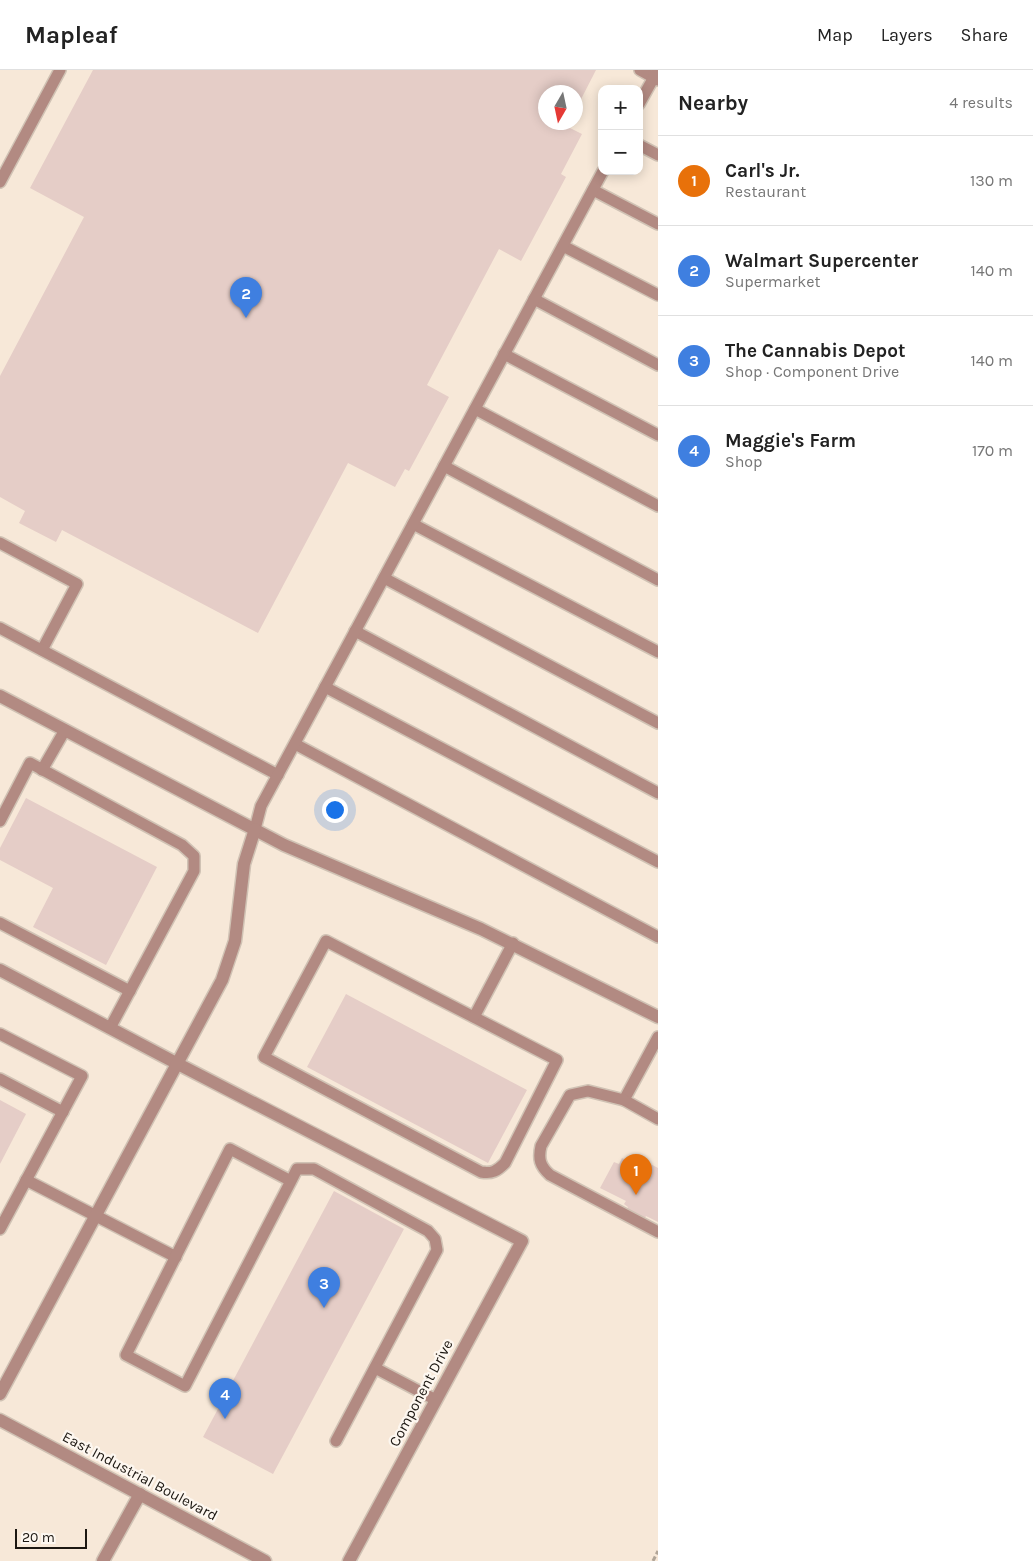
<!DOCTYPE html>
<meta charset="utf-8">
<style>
body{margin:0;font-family:Karla,sans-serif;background:#f6f6f6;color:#222}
.controls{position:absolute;right:15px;top:15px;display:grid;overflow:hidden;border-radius:10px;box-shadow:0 2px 12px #0003}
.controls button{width:45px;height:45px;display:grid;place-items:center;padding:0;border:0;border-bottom:1px solid #e0e0e0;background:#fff;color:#222;font:25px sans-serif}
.compass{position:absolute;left:538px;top:15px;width:45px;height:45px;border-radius:50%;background:#fff;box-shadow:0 2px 12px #0003;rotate:189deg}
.scale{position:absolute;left:15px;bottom:12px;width:72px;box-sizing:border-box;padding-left:5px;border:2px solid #1c1711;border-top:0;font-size:14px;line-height:18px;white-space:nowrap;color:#1c1711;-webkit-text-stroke:4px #fdf7f0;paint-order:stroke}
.you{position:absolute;left:334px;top:739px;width:18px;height:18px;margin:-12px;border:4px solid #fff;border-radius:50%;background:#1a73e8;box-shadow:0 0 0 8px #1a73e833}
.badge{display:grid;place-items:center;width:32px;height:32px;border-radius:50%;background:#b45309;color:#fff;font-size:16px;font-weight:700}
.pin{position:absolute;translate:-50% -41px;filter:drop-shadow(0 1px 2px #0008)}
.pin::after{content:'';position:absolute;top:26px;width:18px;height:15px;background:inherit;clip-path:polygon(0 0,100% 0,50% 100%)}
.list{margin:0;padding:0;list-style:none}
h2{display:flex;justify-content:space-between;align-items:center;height:65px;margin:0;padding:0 20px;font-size:21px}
h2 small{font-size:16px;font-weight:400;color:#767676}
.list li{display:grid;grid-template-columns:32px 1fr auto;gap:15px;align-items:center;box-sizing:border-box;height:90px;padding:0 20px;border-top:1px solid #e0e0e0}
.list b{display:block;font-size:19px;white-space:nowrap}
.list p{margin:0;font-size:16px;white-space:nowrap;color:#767676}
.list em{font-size:16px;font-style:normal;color:#767676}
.map{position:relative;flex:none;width:658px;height:1491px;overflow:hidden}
header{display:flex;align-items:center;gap:30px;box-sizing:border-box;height:70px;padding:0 25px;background:#fff;border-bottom:1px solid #e0e0e0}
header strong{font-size:24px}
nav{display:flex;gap:28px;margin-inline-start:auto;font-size:18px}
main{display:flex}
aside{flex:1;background:#fff}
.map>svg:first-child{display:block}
.building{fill:#e5cdc7}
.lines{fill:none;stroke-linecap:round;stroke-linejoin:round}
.service-casing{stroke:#d0c2b4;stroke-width:14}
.minor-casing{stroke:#d0c2b4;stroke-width:15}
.tertiary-casing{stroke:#d0c2b4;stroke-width:15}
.path{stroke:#b1a598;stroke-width:3;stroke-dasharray:5 2.5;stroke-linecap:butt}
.service{stroke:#b28a82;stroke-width:11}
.minor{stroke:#b28a82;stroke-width:12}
.tertiary{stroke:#b28a82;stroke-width:12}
.labels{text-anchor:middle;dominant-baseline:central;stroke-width:4.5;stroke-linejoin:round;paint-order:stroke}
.street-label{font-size:15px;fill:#1c1711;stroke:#fdf7f0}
</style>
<header>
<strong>Mapleaf</strong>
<nav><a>Map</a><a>Layers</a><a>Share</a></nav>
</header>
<main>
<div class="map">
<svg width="658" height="1491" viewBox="0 0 658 1491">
<rect width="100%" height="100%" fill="#f7e8d8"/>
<g class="building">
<polygon points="93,0 596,0 576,39 576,22 546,22 546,52 568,52 566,56 582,64 561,104 566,107 521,191 499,179 427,315 449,327 409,401 405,399 395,417 348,393 258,563 62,460 56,472 19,453 25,441 0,427 0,306 84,147 30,118"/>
<polygon points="26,728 157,797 106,895 33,857 53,818 0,790 0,778"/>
<polygon points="346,924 527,1020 488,1093 307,997"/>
<polygon points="0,1030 26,1044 0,1094"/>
<polygon points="622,1088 637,1096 641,1089 658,1098 658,1152 646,1146 645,1148 627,1139 628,1137 624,1134 626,1131 600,1118 614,1092 619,1094"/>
<polygon points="334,1121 404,1159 273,1404 203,1367"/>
</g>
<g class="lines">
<defs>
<g id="service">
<polyline points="640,0 658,10"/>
<polyline points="639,34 658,0"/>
<polyline points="639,75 658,85"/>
<polyline points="0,112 60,0"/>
<polyline points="593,120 658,154"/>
<polyline points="563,176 658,225"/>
<polyline points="534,229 658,295"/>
<polyline points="504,284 658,365"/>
<polyline points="475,339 658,436"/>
<polyline points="444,396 658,510"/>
<polyline points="413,454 658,582"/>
<polyline points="0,473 77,514 42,580"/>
<polyline points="384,508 658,653"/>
<polyline points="0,558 278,705"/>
<polyline points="355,561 658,723"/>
<polyline points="325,617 658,792"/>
<polyline points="295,674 658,867"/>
<polyline points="42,700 65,660"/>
<polyline points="0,751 30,693 182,775 194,786 194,801 110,958"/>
<polyline points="255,759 261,736 603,101"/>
<polyline points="0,853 130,921"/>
<path d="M326,871l231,119 -52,103c-8,8 -13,11 -24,9l-217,-115z"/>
<polyline points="474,947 513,873"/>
<polyline points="0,964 82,1006 0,1159"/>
<polyline points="658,967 624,1030 658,1049"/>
<polyline points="0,1009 63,1042"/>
<path d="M624,1030l-36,-9 -18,4 -29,51c-3,13 -1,20 9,29l108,57"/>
<polyline points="26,1110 176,1187"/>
<polyline points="291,1111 230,1079 126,1285 185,1316 291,1111 297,1099 314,1099 428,1161 435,1169 437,1180 336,1371"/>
<polyline points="375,1298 436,1330"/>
</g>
<g id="minor">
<polyline points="0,626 284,775 481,859 658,947"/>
<polyline points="0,900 178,994 522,1171 349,1491"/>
<polyline points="0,1324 222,910 235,871 244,794 255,759"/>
<polyline points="103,1491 140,1424"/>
</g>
<polyline id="tertiary" points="0,1350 265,1491"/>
</defs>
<use href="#service" class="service-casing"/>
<use href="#minor" class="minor-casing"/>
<use href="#tertiary" class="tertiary-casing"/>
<polyline class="path" points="653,1491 658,1481"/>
<use href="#service" class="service"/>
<use href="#minor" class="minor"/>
<use href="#tertiary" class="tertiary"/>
</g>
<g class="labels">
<g class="street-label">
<text transform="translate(421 1323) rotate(-62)">Component Drive</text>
<text transform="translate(140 1406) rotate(28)">East Industrial Boulevard</text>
</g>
</g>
</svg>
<div class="controls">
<button>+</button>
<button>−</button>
</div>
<svg class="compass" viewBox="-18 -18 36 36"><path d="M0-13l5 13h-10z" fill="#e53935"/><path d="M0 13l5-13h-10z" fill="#767676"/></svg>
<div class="scale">20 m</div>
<div class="you"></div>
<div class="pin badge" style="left:636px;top:1125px;background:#e8710a">1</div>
<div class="pin badge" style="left:246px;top:248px;background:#3f7fe0">2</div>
<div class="pin badge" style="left:324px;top:1238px;background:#3f7fe0">3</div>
<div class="pin badge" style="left:225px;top:1349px;background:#3f7fe0">4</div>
</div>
<aside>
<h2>Nearby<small>4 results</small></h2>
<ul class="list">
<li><span class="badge" style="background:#e8710a">1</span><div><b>Carl's Jr.</b><p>Restaurant</p></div><em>130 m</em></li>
<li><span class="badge" style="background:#3f7fe0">2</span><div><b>Walmart Supercenter</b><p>Supermarket</p></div><em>140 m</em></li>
<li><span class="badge" style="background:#3f7fe0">3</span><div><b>The Cannabis Depot</b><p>Shop · Component Drive</p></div><em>140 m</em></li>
<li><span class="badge" style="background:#3f7fe0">4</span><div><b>Maggie's Farm</b><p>Shop</p></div><em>170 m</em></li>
</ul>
</aside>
</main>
